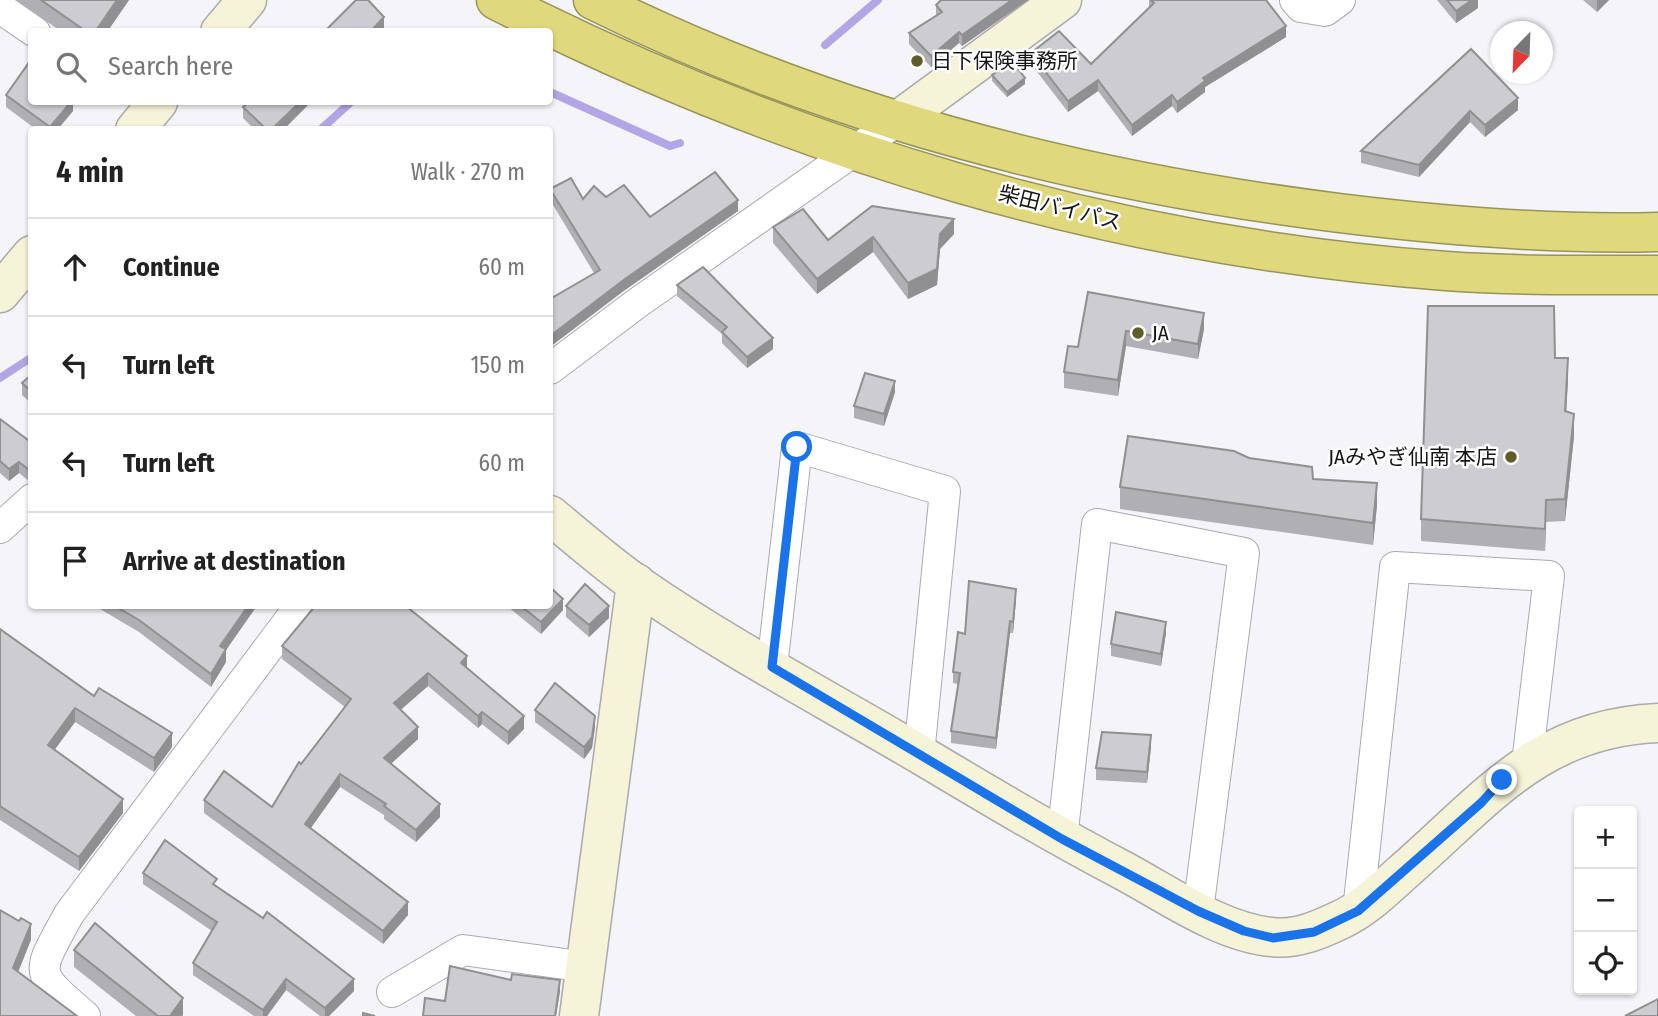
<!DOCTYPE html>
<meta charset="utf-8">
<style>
body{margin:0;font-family:"Fira Sans Condensed","Noto Sans JP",sans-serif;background:#f6f6f6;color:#222}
.controls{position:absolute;right:21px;bottom:21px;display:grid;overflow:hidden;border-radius:7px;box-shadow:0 2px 5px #0004}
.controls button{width:63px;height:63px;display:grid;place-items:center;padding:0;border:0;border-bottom:2px solid #e0e0e0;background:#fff;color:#222;font:35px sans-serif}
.compass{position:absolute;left:1490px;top:21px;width:63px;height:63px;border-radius:50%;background:#fff;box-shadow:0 2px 5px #0004;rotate:203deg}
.stop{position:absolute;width:21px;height:21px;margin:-16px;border:5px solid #1a73e8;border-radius:50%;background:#fff}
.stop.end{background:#1a73e8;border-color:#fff;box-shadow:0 2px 7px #0008}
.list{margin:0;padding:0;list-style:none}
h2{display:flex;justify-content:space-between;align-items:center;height:91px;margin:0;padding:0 28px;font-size:30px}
h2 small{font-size:23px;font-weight:400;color:#767676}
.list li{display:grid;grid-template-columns:46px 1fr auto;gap:21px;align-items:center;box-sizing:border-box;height:98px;padding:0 28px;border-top:2px solid #e0e0e0}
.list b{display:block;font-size:26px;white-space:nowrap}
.list em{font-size:23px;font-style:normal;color:#767676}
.icon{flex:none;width:38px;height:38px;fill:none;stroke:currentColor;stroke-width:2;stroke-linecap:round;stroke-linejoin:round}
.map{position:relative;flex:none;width:1658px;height:1016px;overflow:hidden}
.search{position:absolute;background:#fff;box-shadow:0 2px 5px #0004;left:28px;top:28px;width:525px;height:77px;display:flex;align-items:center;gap:18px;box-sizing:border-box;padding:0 24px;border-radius:7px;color:#767676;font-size:26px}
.panel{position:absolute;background:#fff;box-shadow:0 2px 5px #0004;left:28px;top:126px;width:525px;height:483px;border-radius:7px}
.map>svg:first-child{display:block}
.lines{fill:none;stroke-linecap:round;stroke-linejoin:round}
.stream{stroke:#b3a6e6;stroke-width:8}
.street-casing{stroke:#abaaaf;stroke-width:32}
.secondary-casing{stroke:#abaaaf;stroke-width:41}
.highway-casing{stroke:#989458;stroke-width:41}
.street{stroke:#fff;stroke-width:30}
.secondary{stroke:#f5f3d8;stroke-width:38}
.highway{stroke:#dfd87c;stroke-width:38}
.wall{fill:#b0afb4}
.shaded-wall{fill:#908f92}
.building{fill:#cdccd1;stroke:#908f92;stroke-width:2}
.route{stroke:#1a73e8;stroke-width:9}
.poi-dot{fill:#605c28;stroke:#fff;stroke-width:2.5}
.labels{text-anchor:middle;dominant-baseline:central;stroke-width:5;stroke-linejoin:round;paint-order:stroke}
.poi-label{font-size:21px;fill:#151516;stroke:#fff;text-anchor:start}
.street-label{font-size:21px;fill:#151516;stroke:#fff}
</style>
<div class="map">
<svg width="1658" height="1016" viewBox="0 0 1658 1016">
<rect width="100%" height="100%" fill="#f5f4f9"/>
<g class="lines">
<g class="stream">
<polyline points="825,45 878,0"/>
<polyline points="550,92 670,146 680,143"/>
<polyline points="320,130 351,102"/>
<polyline points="0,378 32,357"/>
</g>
<defs>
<g id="street">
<polyline points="1295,0 1301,7 1325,11 1340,0"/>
<polyline points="0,8 35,32"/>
<polyline points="550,369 636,304 897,121"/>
<polyline points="0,528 32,499"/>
<polyline points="772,667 797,447 945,491 919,754"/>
<polyline points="1062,839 1097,524 1244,553 1198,911"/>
<polyline points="1358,911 1395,567 1549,576 1527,763"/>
<polyline points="392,992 463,950 586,967"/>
<path d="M85,1016c-54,-46 -48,-42 -16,-102l231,-308"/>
</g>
<g id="secondary">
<polyline points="220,32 247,0"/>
<polyline points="897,121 1062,0"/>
<polyline points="135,130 158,102"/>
<polyline points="0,293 32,255"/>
<path d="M550,515c28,23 56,48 86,69 91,63 190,115 285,171 67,40 134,80 203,116 43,23 98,62 148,66 24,3 47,-7 68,-17 24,-11 43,-30 62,-47 84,-73 136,-145 256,-150"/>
<polyline points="579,1016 636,583"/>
</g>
<g id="highway">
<path d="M496,0c295,150 619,247 950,271 70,5 141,4 212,4"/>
<path d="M593,0c233,116 489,181 746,213 106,13 212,22 319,19"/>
</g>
</defs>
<use href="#street" class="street-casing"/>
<use href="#secondary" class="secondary-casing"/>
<use href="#highway" class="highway-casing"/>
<use href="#street" class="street"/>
<use href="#secondary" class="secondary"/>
<use href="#highway" class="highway"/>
</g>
<g class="wall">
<polygon points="16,0 129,0 107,32 62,32"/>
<polygon points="1028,0 962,46 959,43 931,67 909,44 909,33 936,16 936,5"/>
<polygon points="1149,0 1266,0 1286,37 1205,87 1205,92 1177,113 1172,106 1132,136 1098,91 1068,112 1031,64 1031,53 1091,64 1149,8"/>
<polygon points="1437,0 1478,0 1478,8 1456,23"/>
<polygon points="1583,0 1609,0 1597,12"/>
<polygon points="1471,49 1518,110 1485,137 1470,122 1419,177 1361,163 1361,151"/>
<polygon points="992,75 1025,84 1007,97 992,81"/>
<polygon points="6,95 73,102 73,111 57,130 37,130 6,107"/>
<polygon points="249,102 311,102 283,130 255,130 243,118 243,107"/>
<polygon points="550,189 583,199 606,197 650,217 738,211 625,290 594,273 550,200"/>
<polygon points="773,227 828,240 954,234 940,249 937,285 908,299 873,252 817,294 773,243"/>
<polygon points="677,285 773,349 747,368 722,343 722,334 677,296"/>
<polygon points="1088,292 1204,329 1198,359 1126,346 1118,396 1064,388 1064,372 1078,347"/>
<polygon points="1555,358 1568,380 1566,411 1574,436 1565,521 1546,522 1545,551 1421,541 1421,519"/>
<polygon points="32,374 32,404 22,395 22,383"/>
<polygon points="895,392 884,426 854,418 854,406"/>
<polygon points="0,419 32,443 32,478 29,481 19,473 9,481 0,473"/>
<polygon points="1249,458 1377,505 1373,545 1120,509 1120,487"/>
<polygon points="1016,600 1013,633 1010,633 996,749 951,743 951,731 958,684 953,683 953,672 965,634"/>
<polygon points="95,606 256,606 256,607 226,650 226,662 211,687 139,632"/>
<polygon points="411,606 409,608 524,729 508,745 482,724 478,728 428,686 401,710 418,739 391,764 440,817 416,842 384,819 384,815 340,787 311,828 408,915 383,944 204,813 204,800 272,807 301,764 345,707 282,659 282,646"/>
<polygon points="507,606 550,606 563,610 541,634"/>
<polygon points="566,606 609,618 589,637 566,617"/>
<polygon points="0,629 94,696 172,747 154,772 75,722 54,750 123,813 79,871 0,820"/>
<polygon points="1166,633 1161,666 1111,656 1111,644"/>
<polygon points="535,710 595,727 592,748 584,759 535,722"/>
<polygon points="1151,747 1147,783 1096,780 1096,768"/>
<polygon points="143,873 217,887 354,991 329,1016 320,1016 286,990 267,1016 254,1016 193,975 193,963 212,931 143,884"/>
<polygon points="74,950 183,1015 182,1016 136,1016 74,967"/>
</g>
<g class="shaded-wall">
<polygon points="117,0 129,0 107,32 95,32"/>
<polygon points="1012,0 1028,0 962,46 962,35"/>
<polygon points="1472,0 1478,0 1478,8 1456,23 1456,11"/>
<polygon points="1597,0 1609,0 1597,12"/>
<polygon points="384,17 384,28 381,32 370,32"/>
<polygon points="1286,26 1286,37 1205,87 1205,92 1177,113 1177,102 1203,78"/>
<polygon points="959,32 959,43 931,67 931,56"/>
<polygon points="1025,78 1025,84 1007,97 1007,92"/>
<polygon points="1098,80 1098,91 1068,112 1068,101"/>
<polygon points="1172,95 1172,106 1132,136 1132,125"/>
<polygon points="1518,98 1518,110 1485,137 1485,125"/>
<polygon points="71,102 73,102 73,111 57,130 50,130 50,127"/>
<polygon points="300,102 311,102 283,130 273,130"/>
<polygon points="1470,111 1470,122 1419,177 1419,165"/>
<polygon points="738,200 738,211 625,290 550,347 550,336 625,279"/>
<polygon points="954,219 954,234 940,249 937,285 908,299 908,283 940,234"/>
<polygon points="873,237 873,252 817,294 817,279"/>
<polygon points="1204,313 1204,329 1198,359 1198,344"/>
<polygon points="1126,331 1126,346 1118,396 1118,380"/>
<polygon points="773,338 773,349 747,368 747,357"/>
<polygon points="1568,358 1568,380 1565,433 1565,411"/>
<polygon points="895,381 895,392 884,426 884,414"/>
<polygon points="1574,414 1574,436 1565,521 1565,499"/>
<polygon points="19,462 19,473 9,481 9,469"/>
<polygon points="32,467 32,478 29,481 29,470"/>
<polygon points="1377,483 1377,505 1373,545 1373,523"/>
<polygon points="1546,500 1546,522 1545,551 1545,529"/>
<polygon points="1016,589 1016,600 1013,633 1013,622"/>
<polygon points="563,599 563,610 541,634 541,622"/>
<polygon points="248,606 256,606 256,607 226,650 226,662 211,687 211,674 220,646"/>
<polygon points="609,606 609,618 589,637 589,625"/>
<polygon points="1010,621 1010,633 996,749 996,738"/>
<polygon points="1166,622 1166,633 1161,666 1161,654"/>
<polygon points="467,656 467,669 461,663"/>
<polygon points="428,673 428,686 394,715 394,703"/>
<polygon points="75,708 75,722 48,759 48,745"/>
<polygon points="482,712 482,724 478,728 478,716"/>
<polygon points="524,716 524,729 508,745 508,732"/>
<polygon points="595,716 595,727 592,748 584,759 584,747"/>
<polygon points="418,727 418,739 384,770 384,758"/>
<polygon points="172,733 172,747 154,772 154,758"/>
<polygon points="1151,735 1151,747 1147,783 1147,772"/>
<polygon points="340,774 340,787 305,836 305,824"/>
<polygon points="123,799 123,813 79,871 79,857"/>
<polygon points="440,804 440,817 416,842 416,830"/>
<polygon points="408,902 408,915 383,944 383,931"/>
<polygon points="31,924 31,940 13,985 13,968"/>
<polygon points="286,979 286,990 267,1016 263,1016 263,1010"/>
<polygon points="354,979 354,991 329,1016 325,1016 325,1008"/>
<polygon points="560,980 560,992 556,1016 555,1016"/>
<polygon points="183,998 183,1015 182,1016 170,1016"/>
</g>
<g class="building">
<polygon points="41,0 117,0 95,32 87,32"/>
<polygon points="356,0 368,0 384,17 370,32 324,32"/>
<polygon points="941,0 1012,0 962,35 959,32 931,56 909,33 942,12 936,5"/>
<polygon points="1151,0 1266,0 1286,26 1203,78 1205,81 1177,102 1172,95 1132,125 1098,80 1068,101 1031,53 1059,31 1091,64 1154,3"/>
<polygon points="1447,0 1472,0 1456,11"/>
<polygon points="1471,49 1518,98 1485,125 1470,111 1419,165 1361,151"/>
<polygon points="1013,62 1025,78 1007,92 992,75"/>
<polygon points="28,64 32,67 32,102 71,102 50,127 6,95"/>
<polygon points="249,102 300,102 273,128 265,128 243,107"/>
<polygon points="715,172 738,200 625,279 550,336 550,299 600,270 550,189 571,178 583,199 594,186 606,197 624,185 650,217"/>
<polygon points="872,206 954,219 940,234 937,269 908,283 873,237 817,279 773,227 803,209 828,240"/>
<polygon points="703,267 773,338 747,357 722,332 727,327 677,285"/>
<polygon points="1088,292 1204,313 1198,344 1126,331 1118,380 1064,372 1068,346 1078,347"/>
<polygon points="1428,306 1554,306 1555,358 1568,358 1565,411 1574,414 1565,499 1546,500 1545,529 1421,519"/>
<polygon points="865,373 895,381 884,414 854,406"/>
<polygon points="32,374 32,392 22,383"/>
<polygon points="0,419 32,443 32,467 29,470 19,462 9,469 0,461"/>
<polygon points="1128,436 1234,451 1249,458 1312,467 1313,479 1377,483 1373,523 1120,487"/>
<polygon points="969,581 1016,589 1013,622 1010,621 996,738 951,731 960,673 953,672 958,632 965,634"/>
<polygon points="585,584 609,606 589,625 566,606"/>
<polygon points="550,587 563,599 541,622 521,606 550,606"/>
<polygon points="115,606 248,606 220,646 226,649 211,674 139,620"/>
<polygon points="315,606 406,606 467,656 461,663 524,716 508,732 482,712 478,716 428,673 394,703 418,727 384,758 440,804 416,830 384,806 386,804 340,774 305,824 408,902 383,931 204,800 224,771 272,807 299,762 301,764 351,699 282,646"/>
<polygon points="1116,612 1166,622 1161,654 1111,644"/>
<polygon points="0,629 94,696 99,688 172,733 154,758 75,708 48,745 123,799 79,857 0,806"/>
<polygon points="555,683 595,716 592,737 584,747 535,710"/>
<polygon points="1102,732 1151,735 1147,772 1096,768"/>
<polygon points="165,840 217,879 213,884 263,918 267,912 354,979 325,1008 286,979 263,1010 193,963 217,922 143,873"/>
<polygon points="0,910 19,921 21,918 31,924 13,968 77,1016 0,1016"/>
<polygon points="95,923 183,998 170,1016 158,1016 74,950"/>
<polygon points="450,966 511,980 512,974 560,980 555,1016 423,1016 425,998 445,1001"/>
<polygon points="1658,999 1658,1016 1625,1016"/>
<polygon points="363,1013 375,1016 363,1016"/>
</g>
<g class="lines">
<polyline class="route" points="797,447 772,667 1062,839 1198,911 1244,931 1273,938 1314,932 1358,911 1481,803 1502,780"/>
</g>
<g class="poi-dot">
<circle cx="917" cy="61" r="7"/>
<circle cx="1138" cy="333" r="7"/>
<circle cx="1511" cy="457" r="7"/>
</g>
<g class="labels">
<g class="poi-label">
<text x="931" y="61">日下保険事務所</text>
<text x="1152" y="333">JA</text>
<text x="1497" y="457" text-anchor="end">JAみやぎ仙南 本店</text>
</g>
<g class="street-label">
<text transform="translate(1060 208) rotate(14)">柴田バイパス</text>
</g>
</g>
</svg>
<div class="controls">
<button>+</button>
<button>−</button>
<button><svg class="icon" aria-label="locate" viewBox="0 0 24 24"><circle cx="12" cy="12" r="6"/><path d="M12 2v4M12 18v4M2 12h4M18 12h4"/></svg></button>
</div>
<svg class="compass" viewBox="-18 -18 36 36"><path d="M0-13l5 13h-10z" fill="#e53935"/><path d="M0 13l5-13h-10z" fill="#767676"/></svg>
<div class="stop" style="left:797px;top:447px"></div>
<div class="stop end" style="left:1502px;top:780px"></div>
<div class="search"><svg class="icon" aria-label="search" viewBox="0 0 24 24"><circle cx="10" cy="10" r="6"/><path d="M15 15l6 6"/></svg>Search here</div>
<section class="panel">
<h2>4 min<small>Walk · 270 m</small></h2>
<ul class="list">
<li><svg class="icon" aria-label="ahead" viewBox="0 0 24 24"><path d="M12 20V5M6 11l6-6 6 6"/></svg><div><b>Continue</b></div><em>60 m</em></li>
<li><svg class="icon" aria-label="left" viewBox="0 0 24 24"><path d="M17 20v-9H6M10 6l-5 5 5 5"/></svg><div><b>Turn left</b></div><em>150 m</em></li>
<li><svg class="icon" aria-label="left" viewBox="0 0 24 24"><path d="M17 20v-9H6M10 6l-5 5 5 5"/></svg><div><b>Turn left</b></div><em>60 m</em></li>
<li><svg class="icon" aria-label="arrive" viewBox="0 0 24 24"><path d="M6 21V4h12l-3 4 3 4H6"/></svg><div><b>Arrive at destination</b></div></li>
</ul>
</section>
</div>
